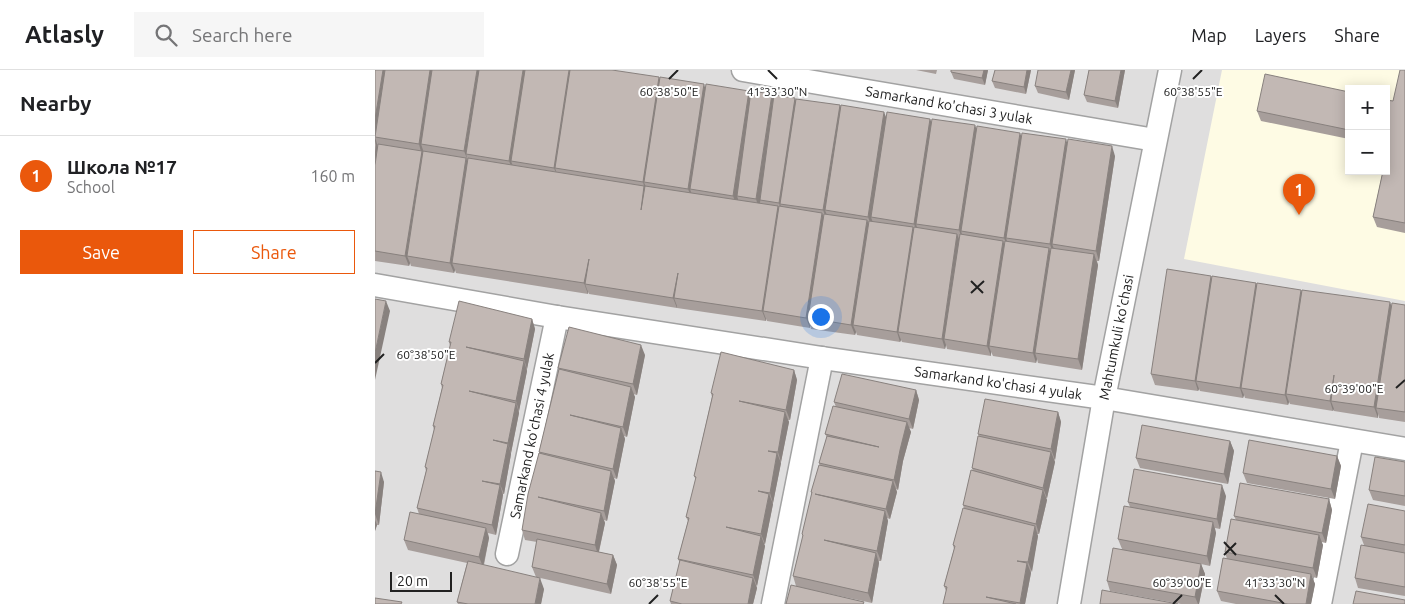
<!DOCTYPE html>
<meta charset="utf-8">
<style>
body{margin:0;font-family:Ubuntu,sans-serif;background:#f6f6f6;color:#202124}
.controls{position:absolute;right:15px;top:15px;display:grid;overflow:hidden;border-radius:0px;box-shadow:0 2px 12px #0003}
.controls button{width:45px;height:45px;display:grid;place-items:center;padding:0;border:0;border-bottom:1px solid #e0e0e0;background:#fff;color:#202124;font:25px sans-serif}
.scale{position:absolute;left:15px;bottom:12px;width:62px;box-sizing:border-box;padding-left:5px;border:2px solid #212121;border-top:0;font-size:14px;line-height:18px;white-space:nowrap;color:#212121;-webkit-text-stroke:4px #fff;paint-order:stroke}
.you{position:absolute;left:445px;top:246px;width:18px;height:18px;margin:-12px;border:4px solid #fff;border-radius:50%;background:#1a73e8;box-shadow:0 0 0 8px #1a73e833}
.badge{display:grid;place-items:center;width:32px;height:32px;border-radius:50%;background:#ea580c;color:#fff;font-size:16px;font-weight:700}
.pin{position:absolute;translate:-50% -41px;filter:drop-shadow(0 1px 2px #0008)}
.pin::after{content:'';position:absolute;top:26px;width:18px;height:15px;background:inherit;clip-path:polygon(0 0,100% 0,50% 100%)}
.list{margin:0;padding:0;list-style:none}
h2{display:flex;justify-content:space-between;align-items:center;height:65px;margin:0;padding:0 20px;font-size:21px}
h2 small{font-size:16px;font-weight:400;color:#757577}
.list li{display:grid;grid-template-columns:32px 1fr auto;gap:15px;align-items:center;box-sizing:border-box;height:80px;padding:0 20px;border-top:1px solid #e0e0e0}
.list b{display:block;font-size:19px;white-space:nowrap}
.list p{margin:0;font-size:16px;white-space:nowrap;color:#757577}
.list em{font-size:16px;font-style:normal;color:#757577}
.actions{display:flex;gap:10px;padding:15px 20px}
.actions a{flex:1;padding:11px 0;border:1px solid #ea580c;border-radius:0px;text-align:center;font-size:18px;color:#ea580c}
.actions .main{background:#ea580c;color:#fff}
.icon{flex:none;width:28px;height:28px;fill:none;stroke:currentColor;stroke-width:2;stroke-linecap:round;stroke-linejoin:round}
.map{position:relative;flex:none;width:1030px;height:534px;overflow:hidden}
header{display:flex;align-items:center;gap:30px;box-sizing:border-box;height:70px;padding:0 25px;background:#fff;border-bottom:1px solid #e0e0e0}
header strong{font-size:24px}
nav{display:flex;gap:28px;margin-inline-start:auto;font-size:18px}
.search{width:350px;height:45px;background:#f6f6f6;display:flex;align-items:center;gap:12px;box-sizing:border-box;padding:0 18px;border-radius:0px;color:#757577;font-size:19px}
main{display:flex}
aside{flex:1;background:#fff}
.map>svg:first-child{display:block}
.residential{fill:#dfdede;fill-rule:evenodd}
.education{fill:#fefbe4;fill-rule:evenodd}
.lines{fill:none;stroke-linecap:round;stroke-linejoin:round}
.minor-casing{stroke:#a2a2a2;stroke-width:25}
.minor{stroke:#fff;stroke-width:22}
.wall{fill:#a79e9b}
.shaded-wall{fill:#88817e}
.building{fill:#c2b8b4;stroke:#88817e}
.ticks{fill:none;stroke:#212121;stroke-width:2}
.labels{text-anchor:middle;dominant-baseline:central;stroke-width:4;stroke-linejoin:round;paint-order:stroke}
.street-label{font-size:14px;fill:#212121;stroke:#fff}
.ticks-label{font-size:12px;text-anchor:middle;fill:#212121;stroke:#fff;stroke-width:4;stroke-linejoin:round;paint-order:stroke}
</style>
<header>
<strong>Atlasly</strong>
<div class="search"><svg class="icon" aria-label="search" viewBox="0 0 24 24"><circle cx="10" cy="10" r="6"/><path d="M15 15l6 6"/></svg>Search here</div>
<nav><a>Map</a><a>Layers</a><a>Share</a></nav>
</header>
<main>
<aside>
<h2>Nearby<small></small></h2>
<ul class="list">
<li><span class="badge">1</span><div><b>Школа №17</b><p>School</p></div><em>160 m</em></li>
</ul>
<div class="actions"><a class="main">Save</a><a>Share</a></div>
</aside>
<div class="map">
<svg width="1030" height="534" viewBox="0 0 1030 534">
<rect width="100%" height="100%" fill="#f1ede8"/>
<path class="residential" d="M0,0h1030v534h-1030zM974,19h37v82h-37z"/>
<path class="education" d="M847,0h183v231l-221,-42zM974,19h37v82h-37z"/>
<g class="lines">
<defs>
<g id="minor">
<path id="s1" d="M368,0l412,70"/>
<path id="s2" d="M0,215l182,32 265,41 282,40 301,51"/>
<path id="s3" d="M132,484l50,-237"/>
<polyline points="398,534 447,288"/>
<path id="s4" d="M694,534l35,-206 66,-328"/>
<polyline points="945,534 977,371"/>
</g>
</defs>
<use href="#minor" class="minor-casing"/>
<use href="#minor" class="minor"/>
</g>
<g class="wall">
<polygon points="0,0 285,10 330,18 376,25 397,24 399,30 420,30 465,35 465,37 511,47 555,49 556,52 601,58 692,74 740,86 724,191 722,191 723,195 707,300 663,293 662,289 661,293 618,286 616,282 616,286 572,279 571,275 570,279 527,272 526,270 525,272 482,265 481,262 480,265 436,259 435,256 435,258 392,251 391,249 391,251 302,238 302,236 302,238 214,224 213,222 213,224 81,203 80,200 79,203 36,196 35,193 34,196 0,191"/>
<polygon points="541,0 562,0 561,4"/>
<polygon points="576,0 613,0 610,15 579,9 576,2"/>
<polygon points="620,0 656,0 651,24 620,18 617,11"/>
<polygon points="700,0 694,30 663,23 660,16"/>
<polygon points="714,0 750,0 743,38 712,32 709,25"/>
<polygon points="1030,0 1030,163 1002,157 998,147 1013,77 1011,77 1011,30 1018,31"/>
<polygon points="974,22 974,69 886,51 882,41"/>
<polygon points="836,206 836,209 881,213 882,216 1016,236 1030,235 1030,352 1004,348 1003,344 1003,348 959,341 959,339 958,341 915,334 914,332 913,335 870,328 869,325 868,328 825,321 824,319 823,321 780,315 776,304"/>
<polygon points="157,249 160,259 152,299 152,301 144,341 144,343 136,383 136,384 129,424 128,424 128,425 121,465 113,463 114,468 109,495 169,519 166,534 83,534 82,532 92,493 33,480 29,470 44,444 42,438 51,401 50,397 59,360 58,356 67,318 66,314 75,276 74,272"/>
<polygon points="270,285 262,325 258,324 260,327 252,367 249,366 250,369 242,409 239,408 240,411 232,451 229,450 230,453 224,482 238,485 242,495 236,524 161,507 157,497 162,472 150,470 147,460 164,383 164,382 184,299 183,298"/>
<polygon points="419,300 422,310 415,350 413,350 414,352 406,392 405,392 406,393 398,433 397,433 398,434 390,474 389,474 390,476 382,516 381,515 382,518 378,534 296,534 295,531 305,493 303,489 313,451 311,447 321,410 319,406 337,327 336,323"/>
<polygon points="541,320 544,330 538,359 534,358 536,362 528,391 523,420 521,419 522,422 515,449 512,448 513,451 506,491 504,491 504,493 497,533 437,520 489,532 489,534 411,534 421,516 418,506 428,467 427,464 437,424 436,422 445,396 444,393 452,367 450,364 461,337 459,332"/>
<polygon points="683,342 686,352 680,390 679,389 680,392 672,428 671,428 672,430 664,464 662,464 663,466 650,534 568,534 571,521 569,516 579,479 578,475 589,438 588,435 598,401 597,398 604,367 603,364"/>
<polygon points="855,371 859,381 853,414 765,398 761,388"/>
<polygon points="962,386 966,396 960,429 872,413 868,403"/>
<polygon points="1030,392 1030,436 998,430 994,420"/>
<polygon points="0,401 9,412 4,455 2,455 0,461"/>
<polygon points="851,426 845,459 840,458 841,463 835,496 826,494 830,504 824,534 806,534 735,521 732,511 747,479 743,469 755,437 753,432"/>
<polygon points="954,429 957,440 951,473 946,472 948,475 942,508 937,507 940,514 936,534 861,534 846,531 842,521 852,489 850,482 861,450 859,446"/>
<polygon points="1030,441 1030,526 983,518 980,508 989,475 986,467"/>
</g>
<g class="shaded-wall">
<polygon points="8,0 13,0 0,67 5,84 0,117 0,82 1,75 0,71 0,49"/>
<polygon points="55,0 60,0 46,74 48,80 32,186 35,193 34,196 30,186 46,82 44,74"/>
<polygon points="102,0 107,0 91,84 93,91 89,81"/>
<polygon points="148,0 154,0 136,91 139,99 138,101 134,91"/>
<polygon points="194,0 198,0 180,98 183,107 183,108 179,98"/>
<polygon points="609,0 613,0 610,15 607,8"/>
<polygon points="652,0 656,0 651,24 649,17"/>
<polygon points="696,0 700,0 694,30 691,22"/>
<polygon points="746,0 750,0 743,38 740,31"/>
<polygon points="284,7 288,18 269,112 272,120 266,140 269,116 268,112"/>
<polygon points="329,14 332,24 315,119 317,125 317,129 313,119"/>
<polygon points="374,21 378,31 362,126 363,129 362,136 358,126"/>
<polygon points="397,24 400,34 384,139 381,129"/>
<polygon points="420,28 423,38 405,134 408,142 407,143 404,133"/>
<polygon points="465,35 468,46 450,140 453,148 452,150 448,140"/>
<polygon points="509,42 513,52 496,147 498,153 497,157 493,147"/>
<polygon points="555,49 559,59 541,154 543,161 543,164 539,154"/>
<polygon points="600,55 604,66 586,161 588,168 588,171 584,160"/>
<polygon points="645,63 649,73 631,168 633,174 633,178 629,168"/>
<polygon points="691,69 694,79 677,174 679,179 678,184 675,174"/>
<polygon points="737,76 740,86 724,191 721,181"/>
<polygon points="91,88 95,98 77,193 80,200 79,203 75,193"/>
<polygon points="403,136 407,146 388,241 391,249 391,251 387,241"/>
<polygon points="447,143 451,153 433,248 435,256 435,258 431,248"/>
<polygon points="492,150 496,160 478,255 481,262 480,265 476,255"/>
<polygon points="538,157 541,168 523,262 526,270 525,272 522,262"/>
<polygon points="582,164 586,174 569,269 571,275 570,279 567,269"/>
<polygon points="628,171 632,181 614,276 616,282 616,286 612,276"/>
<polygon points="674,178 677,188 660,283 662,289 661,293 658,283"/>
<polygon points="719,184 723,195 707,300 703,289"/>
<polygon points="214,189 210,214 213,222 213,224 209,213"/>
<polygon points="303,203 299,228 302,236 302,238 298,228"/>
<polygon points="836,206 839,216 821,311 824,319 823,321 820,311"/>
<polygon points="881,213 884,223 866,318 869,325 868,328 865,318"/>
<polygon points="926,220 930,230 911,324 914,332 913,335 910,325"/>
<polygon points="11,231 15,241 0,310 0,283"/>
<polygon points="1015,232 1019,243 1001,338 1003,344 1003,348 999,337"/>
<polygon points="157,249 160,259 152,299 149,289"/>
<polygon points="266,275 270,285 262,325 258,314"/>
<polygon points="149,291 152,301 144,341 141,331"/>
<polygon points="419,300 422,310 415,350 411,340"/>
<polygon points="959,305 956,331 959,339 958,341 955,331"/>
<polygon points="256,317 260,327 252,367 248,357"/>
<polygon points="541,320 544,330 538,359 534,349"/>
<polygon points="141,333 144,343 136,383 133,373"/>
<polygon points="410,342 414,352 406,392 403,382"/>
<polygon points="683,342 686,352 680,390 676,379"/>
<polygon points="532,352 536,362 528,391 523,420 519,410 525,380"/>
<polygon points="246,358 250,369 242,409 238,399"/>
<polygon points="855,371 859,381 853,414 849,404"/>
<polygon points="133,374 136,384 129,424 125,414"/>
<polygon points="676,382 680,392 672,428 668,418"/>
<polygon points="402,383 406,393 398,433 395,423"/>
<polygon points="962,386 966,396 960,429 956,419"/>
<polygon points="236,401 240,411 232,451 229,441"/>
<polygon points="6,402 9,412 4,455 0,444"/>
<polygon points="518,411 522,422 515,449 511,439"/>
<polygon points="125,415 128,425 121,465 117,455"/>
<polygon points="847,415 851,426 845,459 842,449"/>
<polygon points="668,420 672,430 664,464 661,454"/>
<polygon points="394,424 398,434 390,474 386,464"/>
<polygon points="954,429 957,440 951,473 947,463"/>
<polygon points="510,441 513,451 506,491 502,481"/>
<polygon points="226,443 230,453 223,485 220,475"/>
<polygon points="0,450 2,455 0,461"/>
<polygon points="838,452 841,463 835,496 832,486"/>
<polygon points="660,456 663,466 657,502 653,492"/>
<polygon points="111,458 114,468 108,497 104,487"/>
<polygon points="944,465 948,475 942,508 938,498"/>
<polygon points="386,466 390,476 382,516 378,505"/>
<polygon points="501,483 504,493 497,533 493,523"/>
<polygon points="238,485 242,495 236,524 232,514"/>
<polygon points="652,493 656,503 650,534 645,534"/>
<polygon points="826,494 830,504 824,534 823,534 820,527"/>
<polygon points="936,504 940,514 936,534 931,534"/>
<polygon points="165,508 169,519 166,534 160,534"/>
<polygon points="378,508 382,518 378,534 373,534"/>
</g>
<g class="building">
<polygon points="0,0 8,0 0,49"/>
<polygon points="10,0 55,0 44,74 0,67"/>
<polygon points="57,0 102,0 89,81 46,74"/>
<polygon points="104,0 148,0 134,91 91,84"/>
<polygon points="150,0 194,0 179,98 136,91"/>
<polygon points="195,0 237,0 284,7 268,112 180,98"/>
<polygon points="576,0 609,0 607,8 576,2"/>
<polygon points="620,0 652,0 649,17 617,11"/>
<polygon points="663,0 696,0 691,22 660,16"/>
<polygon points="714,0 746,0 740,31 709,25"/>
<polygon points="1025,0 1030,0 1030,153 998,147 1008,101 1011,101 1011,83 1014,68 1011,67 1011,30 1018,31"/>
<polygon points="890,4 974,22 974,60 882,41"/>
<polygon points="285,7 329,14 313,119 269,112"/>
<polygon points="331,14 374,21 358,126 315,119"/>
<polygon points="376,21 397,24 381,129 362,126"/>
<polygon points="399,25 420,28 404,133 385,130"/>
<polygon points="421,29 465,35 448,140 405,134"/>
<polygon points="466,35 509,42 493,147 450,140"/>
<polygon points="512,42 555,49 539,154 496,147"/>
<polygon points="557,49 600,55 584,160 541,154"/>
<polygon points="602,56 645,63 629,168 586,161"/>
<polygon points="647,63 691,69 675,174 631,168"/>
<polygon points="693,69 737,76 721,181 677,174"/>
<polygon points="3,74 47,81 30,186 0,181 0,95"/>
<polygon points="48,81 91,88 75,193 32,186"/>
<polygon points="93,88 269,116 266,140 270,116 403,136 387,241 299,228 303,203 298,228 210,214 214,189 209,213 77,193"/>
<polygon points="404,136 447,143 431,248 388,241"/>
<polygon points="449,144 492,150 476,255 433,248"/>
<polygon points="494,151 538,157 522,262 478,255"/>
<polygon points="539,157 582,164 567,269 523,262"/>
<polygon points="585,164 628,171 612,276 569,269"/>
<polygon points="630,171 674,178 658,283 614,276"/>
<polygon points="676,178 719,184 703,289 660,283"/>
<polygon points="792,199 836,206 820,311 776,304"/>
<polygon points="837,206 881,213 865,318 821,311"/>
<polygon points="882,213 926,220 910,325 866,318"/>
<polygon points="927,220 1015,232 999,337 956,331 959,305 955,331 911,324"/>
<polygon points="0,229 11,231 0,283"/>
<polygon points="84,231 157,249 149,289 91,277 149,291 141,331 94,321 141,333 133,373 118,370 133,374 125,414 107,411 125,415 117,455 42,438 52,398 50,397 60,356 58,356 68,315 66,314 76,272 74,272"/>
<polygon points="1017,233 1030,235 1030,342 1001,338"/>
<polygon points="194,257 266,275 258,314 183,298"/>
<polygon points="346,282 419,300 411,340 364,331 410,342 403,382 393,381 402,383 395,423 383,421 394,424 386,464 351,457 386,466 378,505 303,489 314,448 311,447 321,407 319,406 338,324 336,323"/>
<polygon points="184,299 256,317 248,357 195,345 246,358 238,399 164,382"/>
<polygon points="467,304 541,320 534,349 459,332"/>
<polygon points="610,329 683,342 676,379 603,364"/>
<polygon points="458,336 532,352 525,380 519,410 444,393 452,366 504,377 450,364"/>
<polygon points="767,355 855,371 849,404 761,388"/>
<polygon points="603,366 676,382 668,418 597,398"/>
<polygon points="874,370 962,386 956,419 868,403"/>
<polygon points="164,383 236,401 229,441 163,427 226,443 220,475 147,460 153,424"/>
<polygon points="1000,387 1030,392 1030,426 994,420"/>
<polygon points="444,395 518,411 511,439 440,424 510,441 502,481 449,470 501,483 493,523 418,506 428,465 427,464 437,422 436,422"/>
<polygon points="759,399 847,415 842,449 753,432"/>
<polygon points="596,400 668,420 661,454 588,435"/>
<polygon points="0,401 6,402 0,444"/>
<polygon points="865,413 954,429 947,463 859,446"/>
<polygon points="993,434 1030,441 1030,475 986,467"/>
<polygon points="749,436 838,452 832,486 743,469"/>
<polygon points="588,438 660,456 653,492 642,491 652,493 645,533 611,527 641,534 568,534 572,517 569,516 580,476 578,475"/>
<polygon points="35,442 111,458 104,487 29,470"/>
<polygon points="856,449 944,465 938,498 850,482"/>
<polygon points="162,469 238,485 232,514 157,497"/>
<polygon points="986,475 1030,483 1030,517 980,508"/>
<polygon points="738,478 826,494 820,527 732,511"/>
<polygon points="848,488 936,504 931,534 913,534 842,521"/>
<polygon points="305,490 378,508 373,534 307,534 295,531"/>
<polygon points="93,491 165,508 160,534 93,534 82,532"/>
<polygon points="416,515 489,532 488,534 411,534"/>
<polygon points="727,520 803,534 725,534"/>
<polygon points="981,521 1030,530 1030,534 978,534"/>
<polygon points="0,528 27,532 26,534 0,534"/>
</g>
<path class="ticks" d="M393,0l9,9M294,9l9,-9M818,9l9,-9M596,211l12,12M596,223l13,-12M0,293l9,-9M1021,318l9,-8M849,472l12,13M849,485l12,-12M900,525l9,9M274,534l9,-9M798,534l9,-9"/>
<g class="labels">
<g class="street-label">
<text stroke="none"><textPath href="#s1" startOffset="209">Samarkand ko'chasi 3 yulak</textPath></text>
<text stroke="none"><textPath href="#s4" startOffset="271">Mahtumkuli ko'chasi</textPath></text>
<text stroke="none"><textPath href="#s2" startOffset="631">Samarkand ko'chasi 4 yulak</textPath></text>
<text stroke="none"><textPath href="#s3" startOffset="121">Samarkand ko'chasi 4 yulak</textPath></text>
</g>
</g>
<g class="ticks-label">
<text x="294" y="26">60°38'50"E</text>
<text x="818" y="26">60°38'55"E</text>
<text x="402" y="26">41°33'30"N</text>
<text x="51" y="289">60°38'50"E</text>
<text x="979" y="323">60°39'00"E</text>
<text x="900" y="517">41°33'30"N</text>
<text x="283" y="517">60°38'55"E</text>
<text x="807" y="517">60°39'00"E</text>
</g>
</svg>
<div class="controls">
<button>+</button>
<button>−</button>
</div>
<div class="scale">20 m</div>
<div class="you"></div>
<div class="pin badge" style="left:924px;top:145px">1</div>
</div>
</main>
